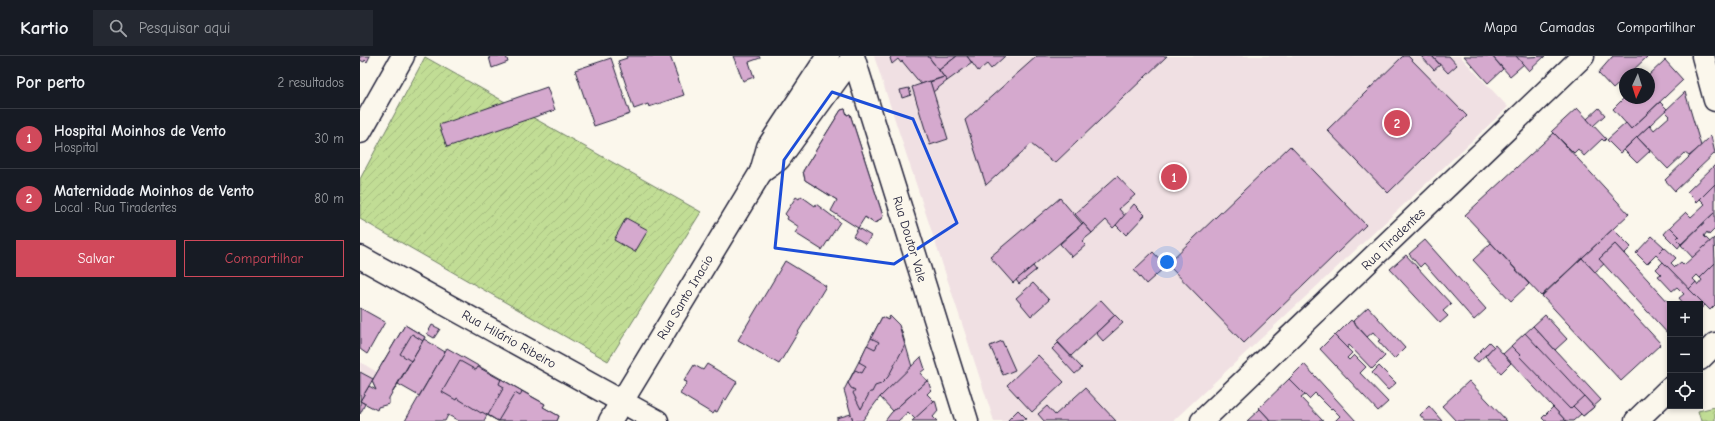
<!DOCTYPE html>
<html lang="pt">
<meta charset="utf-8">
<style>
body{margin:0;font-family:"Comic Neue",sans-serif;background:#242831;color:#f1f3f6}
.controls{position:absolute;right:12px;bottom:12px;display:grid;overflow:hidden;border-radius:0px;box-shadow:0 2px 6px #0003}
.controls button{width:36px;height:36px;display:grid;place-items:center;padding:0;border:0;border-bottom:1px solid #363941;background:#171b24;color:#f1f3f6;font:20px sans-serif}
.compass{position:absolute;left:1259px;top:12px;width:36px;height:36px;border-radius:50%;background:#171b24;box-shadow:0 2px 6px #0003;rotate:184deg}
.you{position:absolute;left:807px;top:206px;width:14px;height:14px;margin:-10px;border:3px solid #fff;border-radius:50%;background:#1a73e8;box-shadow:0 0 0 6px #1a73e833}
.badge{display:grid;place-items:center;width:26px;height:26px;border-radius:50%;background:#d1495b;color:#fff;font-size:13px;font-weight:700}
.pin{position:absolute;translate:-50% -50%;border:2px solid #fff;box-shadow:0 1px 4px #0006}
.list{margin:0;padding:0;list-style:none}
h2{display:flex;justify-content:space-between;align-items:center;height:52px;margin:0;padding:0 16px;font-size:17px}
h2 small{font-size:13px;font-weight:400;color:#9ea1a6}
.list li{display:grid;grid-template-columns:26px 1fr auto;gap:12px;align-items:center;box-sizing:border-box;height:60px;padding:0 16px;border-top:1px solid #363941}
.list b{display:block;font-size:15px;white-space:nowrap}
.list p{margin:0;font-size:13px;white-space:nowrap;color:#9ea1a6}
.list em{font-size:13px;font-style:normal;color:#9ea1a6}
.actions{display:flex;gap:8px;padding:12px 16px}
.actions a{flex:1;padding:9px 0;border:1px solid #d1495b;border-radius:0px;text-align:center;font-size:14px;color:#d1495b}
.actions .main{background:#d1495b;color:#fff}
.icon{flex:none;width:22px;height:22px;fill:none;stroke:currentColor;stroke-width:2;stroke-linecap:round;stroke-linejoin:round}
.map{position:relative;flex:none;width:1355px;height:365px;overflow:hidden}
header{display:flex;align-items:center;gap:24px;box-sizing:border-box;height:56px;padding:0 20px;background:#171b24;border-bottom:1px solid #363941}
header strong{font-size:19px}
nav{display:flex;gap:22px;margin-inline-start:auto;font-size:14px}
.search{width:280px;height:36px;background:#242831;display:flex;align-items:center;gap:10px;box-sizing:border-box;padding:0 14px;border-radius:0px;color:#9ea1a6;font-size:15px}
main{display:flex}
aside{flex:1;background:#171b24}
.map>svg:first-child{display:block}
.built{fill:#f0e0e3}
.park{fill:url(#park-crowns);stroke:#728068}
.garden{fill:url(#garden-furrows);stroke:#728068}
.building{fill:#d5a9ce;stroke:#22223b}
.lines{fill:none;stroke-linecap:round;stroke-linejoin:round}
.minor-casing{stroke:#22223b;stroke-width:25}
.tertiary-casing{stroke:#22223b;stroke-width:25}
.minor{stroke:#fbf7ec;stroke-width:22}
.tertiary{stroke:#fbf7ec;stroke-width:22}
.marked{fill:none;stroke:#1d4ed8;stroke-width:3;stroke-linejoin:round}
.labels{text-anchor:middle;dominant-baseline:central;stroke-width:4;stroke-linejoin:round;paint-order:stroke}
.street-label{font-size:13px;fill:#22223b;stroke:#fbf7ec}
</style>
<header>
<strong>Kartio</strong>
<div class="search"><svg class="icon" aria-label="search" viewBox="0 0 24 24"><circle cx="10" cy="10" r="6"/><path d="M15 15l6 6"/></svg>Pesquisar aqui</div>
<nav><a>Mapa</a><a>Camadas</a><a>Compartilhar</a></nav>
</header>
<main>
<aside>
<h2>Por perto<small>2 resultados</small></h2>
<ul class="list">
<li><span class="badge">1</span><div><b>Hospital Moinhos de Vento</b><p>Hospital</p></div><em>30 m</em></li>
<li><span class="badge">2</span><div><b>Maternidade Moinhos de Vento</b><p>Local · Rua Tiradentes</p></div><em>80 m</em></li>
</ul>
<div class="actions"><a class="main">Salvar</a><a>Compartilhar</a></div>
</aside>
<div class="map">
<svg width="1355" height="365" viewBox="0 0 1355 365">
<defs>
<pattern id="park-crowns" width="20" height="18" patternUnits="userSpaceOnUse"><rect width="20" height="18" fill="#c1dd95"/><path d="M2 6a3 3 0 1 1 6 0M12 15a3 3 0 1 1 6 0" fill="none" stroke="#a6bd81"/></pattern>
<pattern id="garden-furrows" width="10" height="10" patternUnits="userSpaceOnUse"><rect width="10" height="10" fill="#c1dd95"/><path d="M-1 1l2-2M0 10L10 0M9 11l2-2" fill="none" stroke="#a6bd81"/></pattern>
</defs>
<rect width="100%" height="100%" fill="#fbf7ec"/>
<filter id="ink" filterUnits="userSpaceOnUse"><feTurbulence type="fractalNoise" baseFrequency=".025" numOctaves="2"/><feDisplacementMap in="SourceGraphic" scale="8" xChannelSelector="R" yChannelSelector="G"/><feConvolveMatrix kernelMatrix="1 2 1 2 8 2 1 2 1" color-interpolation-filters="sRGB"/></filter>
<g filter="url(#ink)">
<g class="built">
<polygon points="514,0 1100,0 1148,51 813,365 634,365"/>
<polygon points="0,306 17,316 0,345"/>
</g>
<polygon class="park" points="1355,351 1355,365 1341,365 1338,355"/>
<polygon class="garden" points="65,1 341,156 248,305 0,163 0,123"/>
<g class="building">
<polygon points="0,0 10,0 7,6 5,4 4,6 0,4"/>
<polygon points="130,0 146,0 148,6 132,12 129,1"/>
<polygon points="266,0 310,0 324,39 289,51 288,48 274,53 258,5 267,2"/>
<polygon points="373,0 399,0 400,2 389,6 394,21 383,25"/>
<polygon points="532,0 568,0 584,21 561,28 542,5 541,7 538,3 532,8 530,2"/>
<polygon points="568,0 597,0 579,14"/>
<polygon points="597,0 607,0 612,7 587,25 579,14"/>
<polygon points="607,0 645,0 631,13 627,8 618,15"/>
<polygon points="677,0 807,0 695,107 671,88 626,129 605,64"/>
<polygon points="1043,0 1048,0 1107,60 1028,137 967,74"/>
<polygon points="1061,0 1072,0 1080,9 1074,14"/>
<polygon points="1072,0 1089,0 1097,9 1088,17"/>
<polygon points="1104,0 1132,0 1143,13 1128,27"/>
<polygon points="1132,0 1156,0 1164,8 1150,20"/>
<polygon points="1156,0 1168,1 1185,0 1169,15"/>
<polygon points="1253,0 1288,0 1269,18 1265,18 1265,22 1253,33 1238,17"/>
<polygon points="251,2 270,58 234,70 215,14"/>
<polygon points="1305,4 1323,24 1271,73 1253,53 1265,41 1289,42 1289,19"/>
<polygon points="584,21 587,25 573,36 570,26"/>
<polygon points="570,25 588,83 570,89 552,31"/>
<polygon points="187,31 195,54 87,91 79,69"/>
<polygon points="549,32 551,39 542,42 540,34"/>
<polygon points="1325,36 1341,90 1329,100 1325,97 1308,113 1277,81 1290,69 1294,74 1310,60 1305,55"/>
<polygon points="1300,46 1307,53 1260,97 1247,84 1266,67 1271,73"/>
<polygon points="1217,52 1246,83 1244,85 1242,83 1224,100 1218,93 1214,97 1192,75"/>
<polygon points="1239,52 1245,59 1233,70 1227,63"/>
<polygon points="485,53 487,59 490,58 523,160 519,165 514,167 445,124 443,115 481,54"/>
<polygon points="485,53 487,59 490,58 523,160 519,165 514,167 505,161 498,172 471,155 477,144 445,124 443,115 481,54"/>
<polygon points="1194,77 1269,158 1181,240 1105,159"/>
<polygon points="1351,80 1355,97 1315,135 1305,124"/>
<polygon points="1277,81 1290,95 1277,107 1264,94"/>
<polygon points="930,90 1006,169 884,287 807,208"/>
<polygon points="1355,109 1355,128 1337,146 1327,136"/>
<polygon points="757,120 775,139 759,153 765,160 753,172 746,164 732,177 715,158"/>
<polygon points="1355,128 1355,156 1321,188 1316,183 1319,180 1310,171 1326,156 1331,161 1345,148 1340,143"/>
<polygon points="441,140 455,150 456,148 480,166 462,194 435,177 439,171 427,163 428,161 425,158 436,141 439,143"/>
<polygon points="700,142 722,168 653,227 630,201"/>
<polygon points="774,148 785,159 766,179 756,169"/>
<polygon points="1355,156 1355,173 1349,179 1347,176 1344,180 1350,186 1333,202 1321,189"/>
<polygon points="266,162 288,174 275,196 254,184"/>
<polygon points="723,167 732,177 722,185 726,189 712,201 700,188"/>
<polygon points="1310,171 1319,180 1316,183 1321,188 1318,192 1304,178"/>
<polygon points="498,172 511,180 506,188 493,180"/>
<polygon points="1253,173 1271,191 1264,198 1255,188 1239,203 1244,208 1235,216 1222,202"/>
<polygon points="1292,180 1304,191 1287,208 1276,197"/>
<polygon points="1354,182 1355,207 1340,222 1337,219 1333,223 1336,226 1329,233 1296,199 1304,191 1316,202 1311,207 1315,211 1321,206 1324,209"/>
<polygon points="1065,184 1126,253 1114,264 1064,207 1060,211 1049,198"/>
<polygon points="1131,187 1169,228 1151,245 1113,204"/>
<polygon points="1255,188 1310,248 1310,280 1239,203"/>
<polygon points="793,196 806,210 786,228 774,214"/>
<polygon points="1046,199 1091,248 1083,255 1088,260 1080,267 1030,213"/>
<polygon points="1222,202 1301,288 1261,325 1182,240"/>
<polygon points="425,205 466,230 419,308 378,284"/>
<polygon points="1303,206 1345,249 1340,253 1340,248 1324,248 1319,242 1324,238 1317,231 1312,235 1298,220 1301,218 1296,213"/>
<polygon points="1355,207 1355,249 1350,254 1329,233 1336,226 1338,229 1342,224 1340,222"/>
<polygon points="673,210 676,214 659,228 656,224"/>
<polygon points="673,227 689,244 671,260 656,242"/>
<polygon points="741,244 755,259 711,300 697,285"/>
<polygon points="1008,251 1045,292 1034,303 1018,285 1020,284 1013,276 1007,281 993,265"/>
<polygon points="0,252 25,266 7,298 0,293"/>
<polygon points="755,259 763,267 743,285 736,277"/>
<polygon points="1185,259 1207,283 1195,294 1173,270"/>
<polygon points="530,260 541,273 552,311 520,341 502,365 493,365 484,334 522,261 528,264"/>
<polygon points="530,260 539,269 545,289 528,321 521,328 515,330 512,336 510,336 501,353 493,337 495,334 491,332 488,327 495,314 502,317 506,310 499,306 507,289 515,293 519,286 511,282 522,261 528,264"/>
<polygon points="991,264 1025,300 1012,313 989,289 987,292 975,280"/>
<polygon points="45,269 65,281 45,314 36,309 32,315 42,321 33,336 26,332 17,336 12,325"/>
<polygon points="45,269 65,281 29,342 29,348 18,351 17,354 0,345 9,330 16,334 12,325"/>
<polygon points="72,269 80,273 74,282 67,278"/>
<polygon points="1173,270 1241,344 1223,360 1221,358 1213,365 1206,365 1143,298"/>
<polygon points="1165,277 1234,351 1223,360 1213,350 1210,353 1159,300 1160,299 1151,290"/>
<polygon points="52,278 63,285 51,305 40,298"/>
<polygon points="974,279 992,297 987,302 989,304 994,299 1006,311 1000,317 1028,346 1018,355 960,293"/>
<polygon points="64,283 85,296 59,340 38,328"/>
<polygon points="642,285 655,314 643,319 630,290"/>
<polygon points="1129,286 1134,291 1118,306 1113,302"/>
<polygon points="698,287 722,312 715,318 692,293"/>
<polygon points="1135,289 1151,307 1141,317 1125,300"/>
<polygon points="87,292 185,348 183,351 199,360 197,365 138,365 127,359 124,365 99,365 88,359 85,365 45,365"/>
<polygon points="678,299 704,326 672,356 647,329"/>
<polygon points="561,301 565,313 560,317 567,325 533,355 520,341"/>
<polygon points="100,305 116,314 118,311 185,348 183,351 199,360 197,365 138,365 122,356 121,357 97,342 96,344 82,336"/>
<polygon points="347,308 377,326 366,344 364,343 357,356 355,355 353,358 320,338 327,326 324,325 334,309 343,314"/>
<polygon points="944,308 996,365 975,365 980,360 972,352 971,353 955,337 949,343 929,323"/>
<polygon points="1019,310 1036,327 1028,334 1012,317"/>
<polygon points="0,316 13,323 0,345"/>
<polygon points="141,323 162,335 160,340 155,337 138,365 128,359 144,331 139,328"/>
<polygon points="929,323 945,339 941,342 963,365 911,365 900,353 899,352"/>
<polygon points="568,324 571,334 567,338 574,345 555,363 548,356 538,365 525,365 531,357"/>
<polygon points="1109,325 1147,365 1096,365 1082,350"/>
<polygon points="725,332 756,365 684,365 678,358 687,350 695,359"/>
<polygon points="1224,340 1234,351 1223,360 1213,350"/>
<polygon points="575,344 578,355 573,361 577,365 552,365"/>
<polygon points="0,345 5,348 0,358"/>
<polygon points="1069,350 1082,365 1065,365 1060,359"/>
<polygon points="1193,351 1206,365 1185,365 1182,362"/>
<polygon points="900,353 911,365 887,365"/>
<polygon points="658,354 667,363 647,365"/>
<polygon points="491,358 493,365 477,365 477,362"/>
</g>
<g class="lines">
<defs>
<g id="minor">
<polyline points="0,76 43,0"/>
<polyline points="401,116 419,103 493,1"/>
<polyline points="0,201 297,365"/>
<polyline points="250,365 401,116 408,91 468,0"/>
<polyline points="842,365 1223,0"/>
</g>
<g id="tertiary">
<polyline points="493,0 607,365"/>
<polyline points="1343,0 1355,44"/>
<polyline points="1340,303 1355,288"/>
<polyline points="1276,365 1310,332"/>
</g>
</defs>
<use href="#minor" class="minor-casing"/>
<use href="#tertiary" class="tertiary-casing"/>
<use href="#minor" class="minor"/>
<use href="#tertiary" class="tertiary"/>
</g>
</g>
<path class="marked" d="M472,36l81,27 44,104 -63,41 -119,-16 9,-88z"/>
<g class="labels">
<g class="street-label">
<text transform="translate(550 183) rotate(73)">Rua Doutor Vale</text>
<text transform="translate(1033 183) rotate(-44)">Rua Tiradentes</text>
<text transform="translate(325 241) rotate(-59)">Rua Santo Inacio</text>
<text transform="translate(149 283) rotate(29)">Rua Hilário Ribeiro</text>
</g>
</g>
</svg>
<div class="controls">
<button>+</button>
<button>−</button>
<button><svg class="icon" aria-label="locate" viewBox="0 0 24 24"><circle cx="12" cy="12" r="6"/><path d="M12 2v4M12 18v4M2 12h4M18 12h4"/></svg></button>
</div>
<svg class="compass" viewBox="-18 -18 36 36"><path d="M0-13l5 13h-10z" fill="#e53935"/><path d="M0 13l5-13h-10z" fill="#9ea1a6"/></svg>
<div class="you"></div>
<div class="pin badge" style="left:814px;top:121px">1</div>
<div class="pin badge" style="left:1037px;top:67px">2</div>
</div>
</main>
